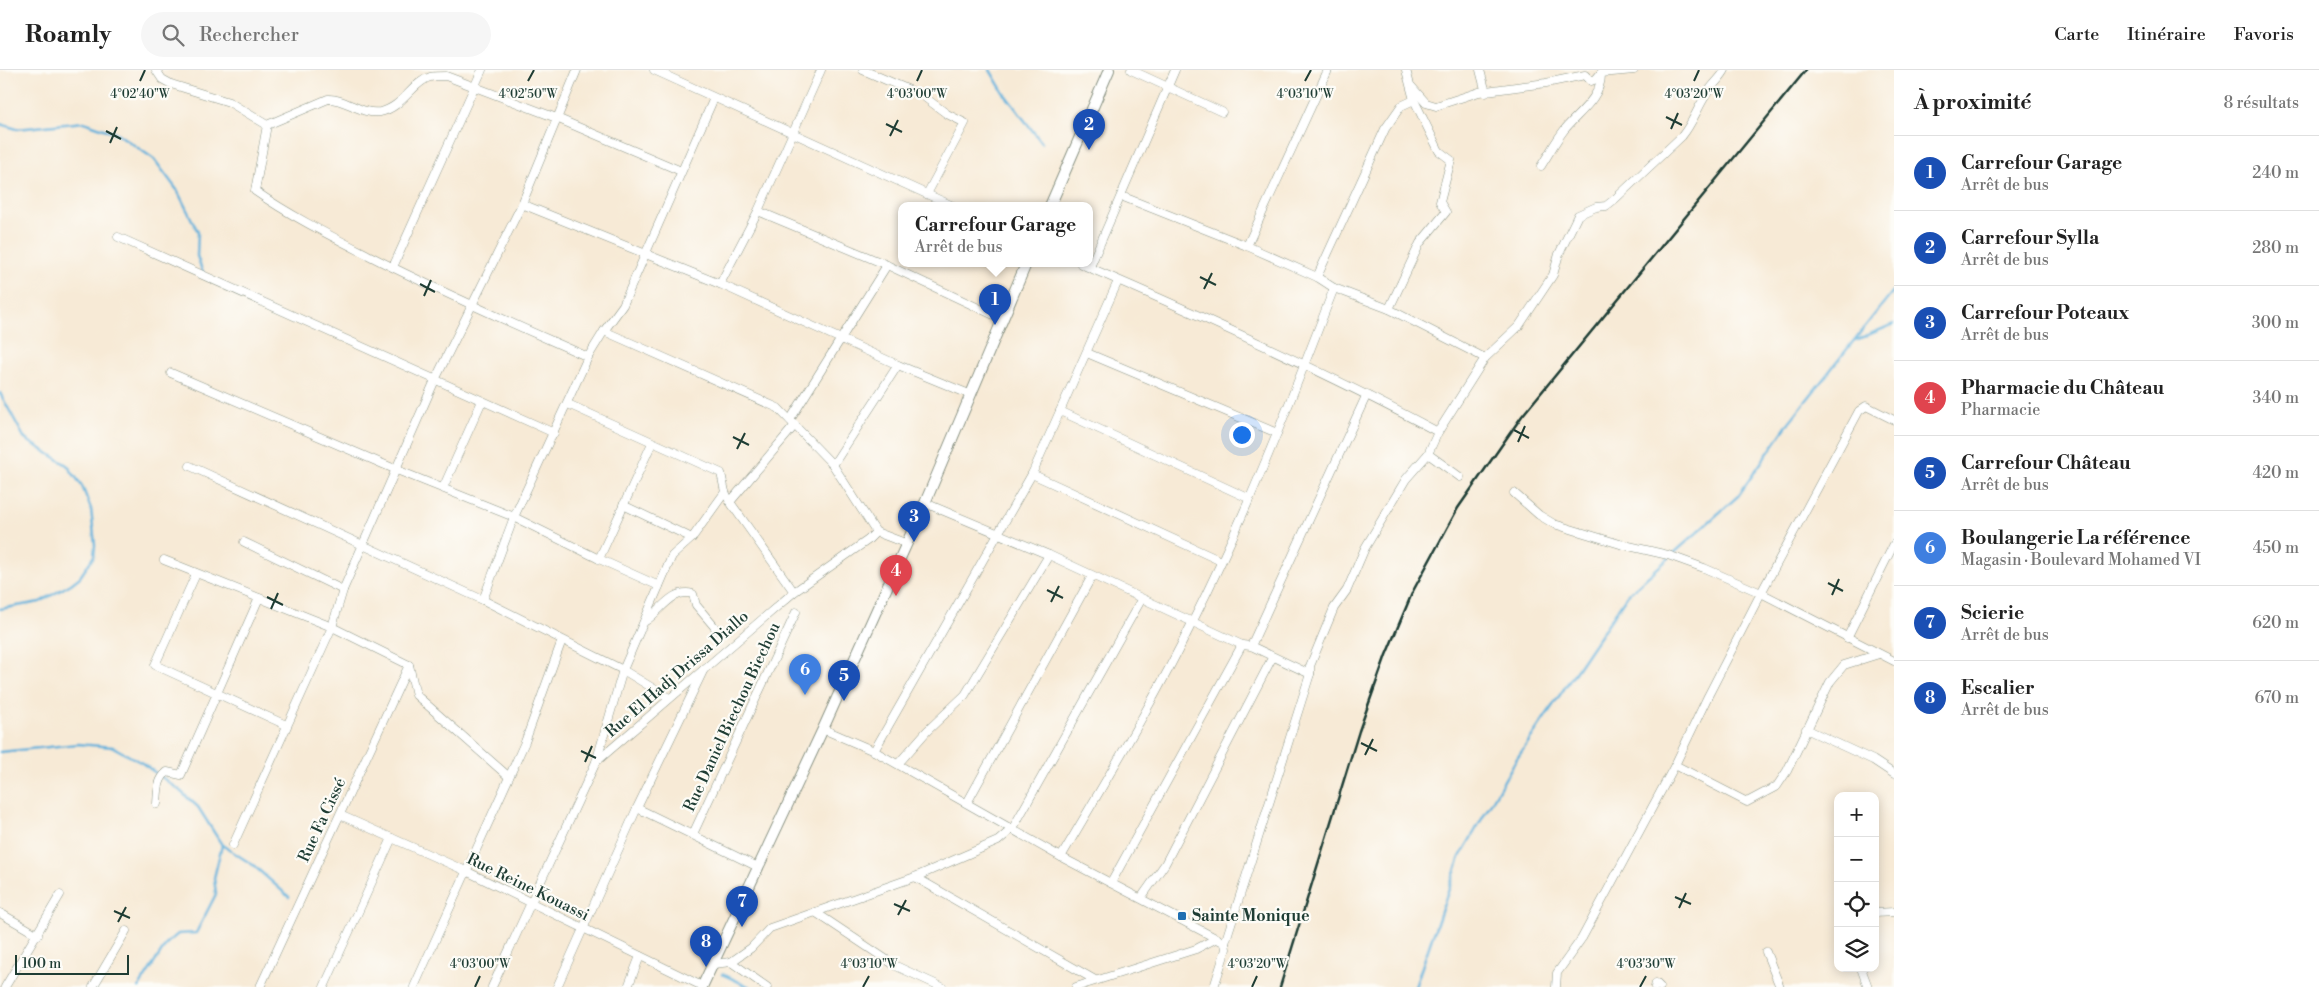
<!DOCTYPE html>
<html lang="fr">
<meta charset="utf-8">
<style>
body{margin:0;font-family:"Libre Bodoni",serif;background:#f6f6f6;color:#222}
.controls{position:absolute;right:15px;bottom:15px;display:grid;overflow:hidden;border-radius:10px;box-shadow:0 2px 12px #0003}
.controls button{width:45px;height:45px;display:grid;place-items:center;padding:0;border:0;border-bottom:1px solid #e0e0e0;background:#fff;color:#222;font:25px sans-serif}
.scale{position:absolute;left:15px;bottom:12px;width:114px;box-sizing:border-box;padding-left:5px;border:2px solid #1f3d34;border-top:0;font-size:14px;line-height:18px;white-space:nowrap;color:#1f3d34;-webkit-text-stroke:4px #fdfcf7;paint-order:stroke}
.you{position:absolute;left:1241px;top:364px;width:18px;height:18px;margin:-12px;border:4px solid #fff;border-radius:50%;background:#1a73e8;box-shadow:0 0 0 8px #1a73e833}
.badge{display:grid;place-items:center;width:32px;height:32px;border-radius:50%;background:#1f6fb2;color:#fff;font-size:16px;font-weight:700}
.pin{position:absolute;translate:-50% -41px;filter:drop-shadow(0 1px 2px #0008)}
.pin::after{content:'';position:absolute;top:26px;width:18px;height:15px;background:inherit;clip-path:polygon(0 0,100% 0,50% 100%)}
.popup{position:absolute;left:898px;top:132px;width:195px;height:65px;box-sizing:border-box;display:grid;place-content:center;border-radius:10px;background:#fff;filter:drop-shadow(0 1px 4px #0005);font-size:16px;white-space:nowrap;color:#767676}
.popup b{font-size:19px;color:#222}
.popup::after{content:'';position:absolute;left:50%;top:100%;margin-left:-10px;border:10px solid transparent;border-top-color:#fff}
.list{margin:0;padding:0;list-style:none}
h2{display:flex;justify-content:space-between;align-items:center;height:65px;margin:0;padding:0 20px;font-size:21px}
h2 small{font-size:16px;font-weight:400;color:#767676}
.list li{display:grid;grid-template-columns:32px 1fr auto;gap:15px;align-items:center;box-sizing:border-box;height:75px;padding:0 20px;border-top:1px solid #e0e0e0}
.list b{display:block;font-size:19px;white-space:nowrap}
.list p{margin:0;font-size:16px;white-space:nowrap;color:#767676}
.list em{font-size:16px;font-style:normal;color:#767676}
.icon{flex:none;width:28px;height:28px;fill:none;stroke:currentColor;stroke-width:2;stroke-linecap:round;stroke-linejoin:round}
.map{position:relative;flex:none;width:1894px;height:917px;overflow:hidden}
header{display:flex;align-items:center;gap:30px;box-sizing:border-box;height:70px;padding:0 25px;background:#fff;border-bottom:1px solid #e0e0e0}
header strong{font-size:24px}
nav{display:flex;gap:28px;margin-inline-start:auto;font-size:18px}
.search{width:350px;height:45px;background:#f6f6f6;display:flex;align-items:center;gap:12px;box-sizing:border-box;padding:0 18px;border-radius:28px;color:#767676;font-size:19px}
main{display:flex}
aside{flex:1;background:#fff}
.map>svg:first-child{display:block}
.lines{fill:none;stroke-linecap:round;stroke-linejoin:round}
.stream{stroke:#61b1dc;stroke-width:2.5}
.minor-casing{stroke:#8b9485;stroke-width:9}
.major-casing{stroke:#8b9485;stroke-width:12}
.minor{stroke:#fff;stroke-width:8}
.major{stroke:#fff;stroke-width:10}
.rail{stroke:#1f3d34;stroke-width:2.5}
.ticks{fill:none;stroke:#1f3d34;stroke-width:2}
.poi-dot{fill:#1f6fb2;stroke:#fdfcf7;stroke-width:2}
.labels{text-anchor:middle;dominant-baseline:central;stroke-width:4.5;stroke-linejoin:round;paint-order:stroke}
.street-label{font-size:16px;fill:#1f3d34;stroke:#fdfcf7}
.poi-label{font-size:16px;font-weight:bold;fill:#1f3d34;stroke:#fdfcf7;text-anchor:start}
.ticks-label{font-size:12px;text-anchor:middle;fill:#1f3d34;stroke:#fdfcf7;stroke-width:4.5;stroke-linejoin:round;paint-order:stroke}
</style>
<header>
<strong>Roamly</strong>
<div class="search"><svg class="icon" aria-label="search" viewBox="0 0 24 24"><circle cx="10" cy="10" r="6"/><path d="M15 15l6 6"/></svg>Rechercher</div>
<nav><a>Carte</a><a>Itinéraire</a><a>Favoris</a></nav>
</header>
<main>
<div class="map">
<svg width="1894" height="917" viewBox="0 0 1894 917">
<rect width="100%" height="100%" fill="#fdfcf7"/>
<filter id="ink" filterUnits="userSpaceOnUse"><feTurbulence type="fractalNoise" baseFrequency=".02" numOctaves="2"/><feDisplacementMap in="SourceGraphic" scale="10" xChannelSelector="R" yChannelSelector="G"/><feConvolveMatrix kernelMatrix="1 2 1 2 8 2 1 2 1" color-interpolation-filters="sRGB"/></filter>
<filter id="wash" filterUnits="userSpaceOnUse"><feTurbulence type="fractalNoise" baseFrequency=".0096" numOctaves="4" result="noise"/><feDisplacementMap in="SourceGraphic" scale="20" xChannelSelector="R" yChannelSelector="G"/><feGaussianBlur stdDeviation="1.12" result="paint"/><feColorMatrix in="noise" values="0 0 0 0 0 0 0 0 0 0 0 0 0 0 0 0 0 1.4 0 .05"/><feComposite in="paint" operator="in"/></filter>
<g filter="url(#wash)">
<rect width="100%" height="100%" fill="#f7ead6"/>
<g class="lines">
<g class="stream">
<polyline points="990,0 1003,22 1042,73"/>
<polyline points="0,54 17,59 84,52 118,64 154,89 177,120 198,162 197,186 203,203"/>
<polyline points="1856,270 1894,254"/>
<polyline points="0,323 25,369 67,395 82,416 91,439 95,475 94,486 80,507 71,514 40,532 0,539"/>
<polyline points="1673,484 1738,426 1790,351 1894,220"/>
<polyline points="0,682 78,674 113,677 142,693 178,719 198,737 222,775 253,795 289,827"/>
<polyline points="722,904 750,917"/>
<polyline points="139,917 167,873 178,864 196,863 216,824 214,808 222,775"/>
<polyline points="1415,917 1460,787 1514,693 1628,524 1669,488"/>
</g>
</g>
</g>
<g filter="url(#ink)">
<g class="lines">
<defs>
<g id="minor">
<path d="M156,0l6,9 9,5 58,18 38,23 61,-26c17,-1 33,16 52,13 22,-4 33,-30 50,-35 5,-1 11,-1 16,-1l113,43 122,52"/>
<polyline points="654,0 953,136"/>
<polyline points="863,0 923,26 947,44 965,53 927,124"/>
<polyline points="1131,0 1222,42"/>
<polyline points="1480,0 1486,23"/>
<polyline points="1601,3 1634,0"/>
<polyline points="1411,16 1426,33 1436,36 1479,22 1546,13 1585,5 1591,11 1596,9 1601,3"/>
<path d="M267,55l-12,66c36,25 74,44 113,64 72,37 146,69 220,102"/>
<path d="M1541,96c8,-12 15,-26 24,-37 13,-16 36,-31 36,-54"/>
<polyline points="1121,126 1247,176 1317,207 1334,218 1389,239 1485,288"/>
<polyline points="522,134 720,214 898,295 969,324"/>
<polyline points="758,141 887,195 1002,249"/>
<polyline points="118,167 554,363"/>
<polyline points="1247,176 1328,0"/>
<path d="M1081,194c121,52 241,106 357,168"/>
<polyline points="393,197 482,0"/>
<polyline points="1090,197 1175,0"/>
<polyline points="1317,207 1385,59 1401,36 1414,30 1406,0"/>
<polyline points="720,214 758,141 821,0"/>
<polyline points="1389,239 1420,173 1446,142 1440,132 1451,90 1439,81 1414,30"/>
<polyline points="604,261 778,338 833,395 876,462"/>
<polyline points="1087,283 1277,363"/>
<polyline points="171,303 397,400 514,447 599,489 659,516"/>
<polyline points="568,334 721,403 725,422 730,432 794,522"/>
<polyline points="1060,341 1248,428"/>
<polyline points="790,350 887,195"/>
<polyline points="1894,350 1866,336 1859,341 1761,523 1894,591"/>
<polyline points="1428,384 1460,407"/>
<polyline points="833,395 898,295"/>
<polyline points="190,396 483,530 623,600 669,628"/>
<polyline points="1032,404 1221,491"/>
<polyline points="443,418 482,331"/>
<polyline points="1514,423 1539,445 1554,454 1620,474 1668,485 1704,498 1761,523 1708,626 1675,695 1582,868 1557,903 1556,917"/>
<polyline points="730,432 795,355"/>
<polyline points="925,433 1049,485 1242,575 1251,576 1310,604"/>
<polyline points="623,435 692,468"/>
<polyline points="244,472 343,520"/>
<polyline points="599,489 652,373"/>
<polyline points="164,490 332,557 409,595 416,625 509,707"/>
<polyline points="196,504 155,595 286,655"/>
<polyline points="483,530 514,447 588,287 604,261 623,235 714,28"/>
<path d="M644,552c16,-9 27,-34 49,-28l3,11 22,26"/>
<polyline points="1847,568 1894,474"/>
<polyline points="1251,576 1367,324"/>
<polyline points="823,659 874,681 1061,787 1225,873"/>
<polyline points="1806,659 1873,690 1894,704"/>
<polyline points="874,681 1032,404 1118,211"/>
<polyline points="596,692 623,600 672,486 692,468 725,422"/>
<polyline points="898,694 927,661 965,625 1049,485"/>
<polyline points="1675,695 1747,732 1777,716 1787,701 1830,612 1844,595 1879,584"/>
<polyline points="967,733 1092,506"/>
<path d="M157,734c1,-12 0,-24 10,-32l14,3 78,-177"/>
<polyline points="637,738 758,797"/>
<polyline points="340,745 466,801 702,916"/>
<polyline points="693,764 796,542"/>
<polyline points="233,775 332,557 343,520 435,310 522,134 577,0"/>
<path d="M1061,787c45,-77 92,-154 131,-234 54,-108 99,-222 142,-335"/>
<polyline points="915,807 1095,910"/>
<polyline points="1111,813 1242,575"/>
<polyline points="1141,828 1165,794 1272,588"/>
<polyline points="815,842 896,896 942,917"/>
<polyline points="0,843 38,865"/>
<polyline points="1875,843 1894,842"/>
<polyline points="1766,882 1780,917"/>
<polyline points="731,892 751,878 770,858 915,807 998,771 1013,758 1141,530"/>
<polyline points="713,894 731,892 767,917"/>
<polyline points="1861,898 1868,917"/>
<polyline points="5,917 60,825"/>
<polyline points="93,917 126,861"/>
<polyline points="260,917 409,595"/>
<polyline points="324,917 392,768"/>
<polyline points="414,917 525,672 562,570"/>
<polyline points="492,917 596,692 794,522 868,470 876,462 905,473"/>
<polyline points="557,917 637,738 704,599"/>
<polyline points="628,917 640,886"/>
<polyline points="1076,917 1196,879 1217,868"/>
<path d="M1214,917l12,-38 -1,-6 85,-269v-8l24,-58 13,-18 18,-42 41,-69 22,-25 10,-22 47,-74 34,-32 34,-51 6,-21 19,-39 18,-8 10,-1 9,-7 67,-63c11,-13 16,-30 26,-44 5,-8 13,-14 17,-22"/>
<polyline points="1655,917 1656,913 1660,917"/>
</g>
<g id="major">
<polyline points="1050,136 1109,0"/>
<polyline points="702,917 823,659 925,433 1026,194"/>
</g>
</defs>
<use href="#minor" class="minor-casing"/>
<use href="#major" class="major-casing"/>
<use href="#minor" class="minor"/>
<use href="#major" class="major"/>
<polyline class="rail" points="1280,917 1359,661 1386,585 1413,521 1458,438 1522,346 1806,0"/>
</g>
</g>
<path class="ticks" d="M140,11l5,-11M528,11l6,-11M917,11l5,-11M1305,11l6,-11M1694,11l5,-11M1666,47l16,8M886,54l16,8M1671,59l7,-16M106,61l15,8M890,66l8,-16M110,73l7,-16M1200,207l16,8M420,214l15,8M1204,219l8,-16M424,226l7,-16M1514,360l15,8M733,367l16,8M1518,372l7,-16M737,379l8,-16M1828,513l15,8M1047,520l16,8M1832,525l7,-16M267,527l16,8M1051,532l8,-16M271,539l7,-16M1361,673l16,8M581,681l15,7M1365,685l8,-16M585,692l7,-16M1675,827l16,7M894,834l16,7M1679,838l7,-15M114,841l16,7M898,845l8,-15M118,852l8,-15M475,917l5,-11M863,917l6,-11M1252,917l5,-11M1640,917l6,-11"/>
<rect class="poi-dot" x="1177" y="841" width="10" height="10" rx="2.5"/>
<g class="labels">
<g class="street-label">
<text transform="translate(677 604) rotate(-41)">Rue El Hadj Drissa Diallo</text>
<text transform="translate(732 647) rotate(-65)">Rue Daniel Biechou Biechou</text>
<text transform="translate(322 750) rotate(-65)">Rue Fa Cissé</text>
<text transform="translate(528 817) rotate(26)">Rue Reine Kouassi</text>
</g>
<g class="poi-label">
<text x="1192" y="846">Sainte Monique</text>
</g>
</g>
<g class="ticks-label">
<text x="1305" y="28">4°03'10"W</text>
<text x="140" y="28">4°02'40"W</text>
<text x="528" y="28">4°02'50"W</text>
<text x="917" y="28">4°03'00"W</text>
<text x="1694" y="28">4°03'20"W</text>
<text x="480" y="898">4°03'00"W</text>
<text x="869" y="898">4°03'10"W</text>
<text x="1257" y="898">4°03'20"W</text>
<text x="1646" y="898">4°03'30"W</text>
</g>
</svg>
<div class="controls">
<button>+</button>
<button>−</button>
<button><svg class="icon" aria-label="locate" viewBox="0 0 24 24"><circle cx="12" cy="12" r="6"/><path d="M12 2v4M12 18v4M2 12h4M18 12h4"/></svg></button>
<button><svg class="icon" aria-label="layers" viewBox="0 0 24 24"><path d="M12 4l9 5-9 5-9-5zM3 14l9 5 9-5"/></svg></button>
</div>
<div class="scale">100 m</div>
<div class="you"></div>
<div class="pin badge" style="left:995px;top:255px;background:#1a4fb4">1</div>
<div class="popup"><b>Carrefour Garage</b>Arrêt de bus</div>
<div class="pin badge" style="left:1089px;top:80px;background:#1a4fb4">2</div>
<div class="pin badge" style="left:914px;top:472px;background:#1a4fb4">3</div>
<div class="pin badge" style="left:896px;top:526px;background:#e0444e">4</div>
<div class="pin badge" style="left:844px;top:631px;background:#1a4fb4">5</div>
<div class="pin badge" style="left:805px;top:625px;background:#3f7fe0">6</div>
<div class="pin badge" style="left:742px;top:857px;background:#1a4fb4">7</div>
<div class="pin badge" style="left:706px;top:897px;background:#1a4fb4">8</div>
</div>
<aside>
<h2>À proximité<small>8 résultats</small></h2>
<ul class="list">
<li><span class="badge" style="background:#1a4fb4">1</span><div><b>Carrefour Garage</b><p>Arrêt de bus</p></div><em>240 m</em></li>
<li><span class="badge" style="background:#1a4fb4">2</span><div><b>Carrefour Sylla</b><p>Arrêt de bus</p></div><em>280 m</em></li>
<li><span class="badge" style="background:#1a4fb4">3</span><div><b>Carrefour Poteaux</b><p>Arrêt de bus</p></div><em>300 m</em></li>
<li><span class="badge" style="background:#e0444e">4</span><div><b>Pharmacie du Château</b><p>Pharmacie</p></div><em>340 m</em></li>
<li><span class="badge" style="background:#1a4fb4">5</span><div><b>Carrefour Château</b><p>Arrêt de bus</p></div><em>420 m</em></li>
<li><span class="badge" style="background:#3f7fe0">6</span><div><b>Boulangerie La référence</b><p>Magasin · Boulevard Mohamed VI</p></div><em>450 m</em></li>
<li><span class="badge" style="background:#1a4fb4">7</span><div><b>Scierie</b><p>Arrêt de bus</p></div><em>620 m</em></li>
<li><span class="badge" style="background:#1a4fb4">8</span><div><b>Escalier</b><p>Arrêt de bus</p></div><em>670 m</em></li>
</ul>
</aside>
</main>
